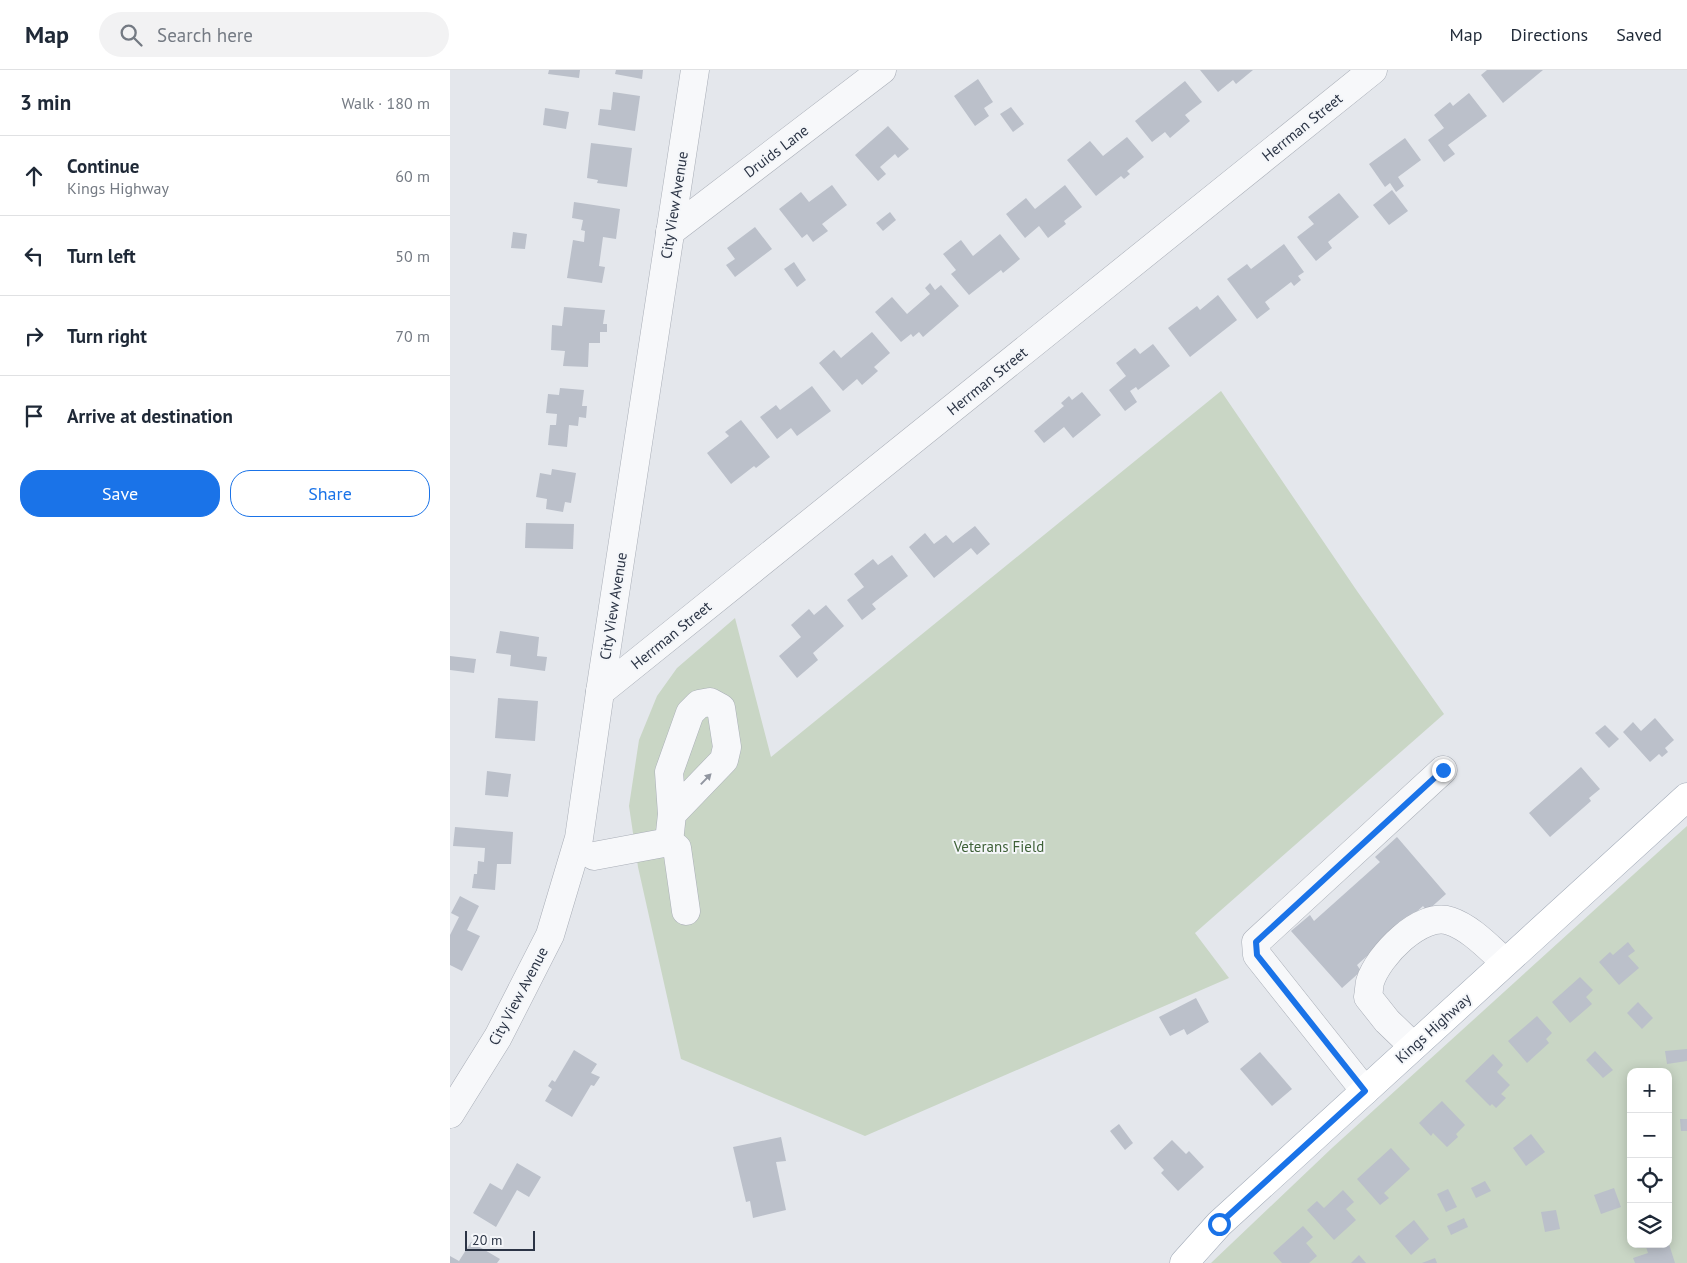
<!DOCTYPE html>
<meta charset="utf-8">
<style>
body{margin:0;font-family:"PT Sans",sans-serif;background:#f2f2f3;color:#1f2937}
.controls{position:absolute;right:15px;bottom:15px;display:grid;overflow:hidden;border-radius:10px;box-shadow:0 2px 12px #0003}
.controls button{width:45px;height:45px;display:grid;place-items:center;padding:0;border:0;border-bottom:1px solid #e0e1e3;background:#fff;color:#1f2937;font:25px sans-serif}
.scale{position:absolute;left:15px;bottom:12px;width:70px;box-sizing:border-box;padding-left:5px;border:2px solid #2b3445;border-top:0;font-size:14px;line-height:18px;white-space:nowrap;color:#2b3445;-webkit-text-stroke:4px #f4f6f9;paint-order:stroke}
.stop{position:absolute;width:15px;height:15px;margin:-11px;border:4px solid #1a73e8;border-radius:50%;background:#fff}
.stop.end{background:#1a73e8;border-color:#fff;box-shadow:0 1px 5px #0008}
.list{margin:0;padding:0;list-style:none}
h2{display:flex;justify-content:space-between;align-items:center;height:65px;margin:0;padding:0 20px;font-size:21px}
h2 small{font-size:16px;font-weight:400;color:#747a83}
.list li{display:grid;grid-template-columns:32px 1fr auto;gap:15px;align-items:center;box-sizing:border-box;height:80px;padding:0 20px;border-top:1px solid #e0e1e3}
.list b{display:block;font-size:19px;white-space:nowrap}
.list p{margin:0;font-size:16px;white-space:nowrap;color:#747a83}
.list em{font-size:16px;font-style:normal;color:#747a83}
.actions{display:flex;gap:10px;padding:15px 20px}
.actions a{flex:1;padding:11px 0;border:1px solid #1a73e8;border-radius:20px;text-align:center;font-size:18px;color:#1a73e8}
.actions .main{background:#1a73e8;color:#fff}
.icon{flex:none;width:28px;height:28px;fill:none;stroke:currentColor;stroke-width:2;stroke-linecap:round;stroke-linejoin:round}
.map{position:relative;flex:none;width:1237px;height:1193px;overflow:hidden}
header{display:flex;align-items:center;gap:30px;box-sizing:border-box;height:70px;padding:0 25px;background:#fff;border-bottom:1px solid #e0e1e3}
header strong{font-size:24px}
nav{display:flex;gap:28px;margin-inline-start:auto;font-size:18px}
.search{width:350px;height:45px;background:#f2f2f3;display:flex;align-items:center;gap:12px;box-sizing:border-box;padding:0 18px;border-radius:28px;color:#747a83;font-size:19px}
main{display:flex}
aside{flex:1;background:#fff}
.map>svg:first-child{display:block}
.green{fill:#c9d6c5;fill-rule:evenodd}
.building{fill:#bbc0ca}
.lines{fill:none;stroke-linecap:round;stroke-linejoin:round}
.minor-casing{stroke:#a9aeb7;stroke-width:29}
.major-casing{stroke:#a3abb8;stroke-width:29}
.minor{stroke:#f7f8fa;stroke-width:28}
.major{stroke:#fff;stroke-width:28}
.oneway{fill:#9196a0}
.route{stroke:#1a73e8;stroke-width:6}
.labels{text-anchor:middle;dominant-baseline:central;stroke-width:4;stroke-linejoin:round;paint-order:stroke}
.street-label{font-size:15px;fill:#2b3445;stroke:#f4f6f9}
.park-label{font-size:15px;fill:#3f6138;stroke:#f4f6f9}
</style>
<header>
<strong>Map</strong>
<div class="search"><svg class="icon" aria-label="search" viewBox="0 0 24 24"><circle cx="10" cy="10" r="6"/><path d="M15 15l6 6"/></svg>Search here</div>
<nav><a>Map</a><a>Directions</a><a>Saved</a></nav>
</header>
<main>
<aside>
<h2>3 min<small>Walk · 180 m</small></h2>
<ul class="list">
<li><svg class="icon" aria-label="ahead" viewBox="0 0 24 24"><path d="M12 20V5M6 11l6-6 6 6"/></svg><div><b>Continue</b><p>Kings Highway</p></div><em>60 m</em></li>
<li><svg class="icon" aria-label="left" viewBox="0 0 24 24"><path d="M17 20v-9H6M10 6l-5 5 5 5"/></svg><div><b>Turn left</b></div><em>50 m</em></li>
<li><svg class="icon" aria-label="right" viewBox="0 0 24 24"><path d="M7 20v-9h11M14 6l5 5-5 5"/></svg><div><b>Turn right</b></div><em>70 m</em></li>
<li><svg class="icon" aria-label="arrive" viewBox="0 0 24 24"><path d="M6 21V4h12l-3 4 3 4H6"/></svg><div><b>Arrive at destination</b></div></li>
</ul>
<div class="actions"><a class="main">Save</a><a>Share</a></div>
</aside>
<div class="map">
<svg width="1237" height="1193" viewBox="0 0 1237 1193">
<rect width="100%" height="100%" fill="#e4e7ec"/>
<g class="green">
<polygon points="771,321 907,521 994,644 745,863 779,908 415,1066 231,989 188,797 179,736 189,670 207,626 227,598 285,548 321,687"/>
<path d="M1237,756v437h-476l121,-115zM1181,1002h37v172h-37z"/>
</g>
<g class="building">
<polygon points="99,0 130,0 129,8 98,4"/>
<polygon points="166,0 193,0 192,9 165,4"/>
<polygon points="750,0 803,0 786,14 783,10 768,22"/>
<polygon points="1037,0 1093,0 1053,33 1031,5"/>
<polygon points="528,9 543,32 534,38 539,46 525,56 504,26"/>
<polygon points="735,11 752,32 735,45 740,51 720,68 715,62 702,72 685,51"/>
<polygon points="163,22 190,26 185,61 148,55 150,39 161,40"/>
<polygon points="1019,23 1037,46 998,75 1005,84 994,92 978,70 994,58 984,45 1000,32 1003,36"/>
<polygon points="561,37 574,54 563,62 550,44"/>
<polygon points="95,38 119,42 116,59 93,55"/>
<polygon points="438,56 459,79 448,88 445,84 430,97 436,104 428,111 405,85"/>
<polygon points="677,67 694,87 677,101 680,104 674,109 671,106 646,126 617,90 640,71 653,86"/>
<polygon points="955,68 971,90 948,107 954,116 946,122 940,113 935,117 919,94"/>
<polygon points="141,73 182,78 177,117 147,113 148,110 137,108"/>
<polygon points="382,115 397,135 372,154 378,161 363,172 357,164 352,168 329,139 351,122 359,132"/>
<polygon points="615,115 632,137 614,151 616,154 598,168 589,156 575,168 556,144 576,128 585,139"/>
<polygon points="942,120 958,141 939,155 923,135"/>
<polygon points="889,123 909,147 878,172 882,178 866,191 847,167 864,154 858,147"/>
<polygon points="124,132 170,139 166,169 153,167 149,196 155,197 152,213 117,208 123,170 134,172 135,161 131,160 133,150 122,148"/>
<polygon points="440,142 446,150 433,161 426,153"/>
<polygon points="305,157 322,179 285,207 276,195 285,189 277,178"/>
<polygon points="63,162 77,164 75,179 61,178"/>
<polygon points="550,164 570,189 553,203 551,200 519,225 501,204 506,200 493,184 511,170 523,186"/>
<polygon points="834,174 854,202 848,206 851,210 844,216 841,212 815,232 820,239 807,249 777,209 797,194 801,199"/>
<polygon points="344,192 356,210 347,217 334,199"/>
<polygon points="480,213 485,220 491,215 509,236 473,267 469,262 463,267 461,264 451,272 425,242 442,227 457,244 480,224 475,218"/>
<polygon points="768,225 787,250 740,287 718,258 747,236 750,240"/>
<polygon points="114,237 155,240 153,254 157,254 157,262 150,262 150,273 139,273 138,297 113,296 115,281 101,280 102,255 112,256"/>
<polygon points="422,262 440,283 424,297 428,301 412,315 407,309 393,321 369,293 384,280 391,288"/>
<polygon points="703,274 720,296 688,320 686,317 680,321 687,332 675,341 659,320 676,306 666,293 685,278 690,284"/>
<polygon points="362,316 381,341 347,366 341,358 327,369 310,347 326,335 330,340"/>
<polygon points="110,318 134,320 132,336 137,336 136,348 129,347 128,356 119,355 117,377 98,375 100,355 106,355 107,344 96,343 98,324 109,325"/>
<polygon points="632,322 651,345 623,368 614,357 594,373 584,361 614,336 611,333 619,326 622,330"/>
<polygon points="291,350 320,387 306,398 304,396 281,414 257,383 279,366 275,362"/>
<polygon points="102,399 126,403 121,433 115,432 113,442 96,439 97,429 86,427 90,403 101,405"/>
<polygon points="76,453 124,454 123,479 75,478"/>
<polygon points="525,456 540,474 527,485 521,478 484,508 459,477 475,463 484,474 496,465 503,473"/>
<polygon points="442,485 458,506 422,534 426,539 412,550 397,530 414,517 404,504 423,489 428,495"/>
<polygon points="376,535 394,556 363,583 368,590 347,608 329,586 351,567 341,555 359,539 364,545"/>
<polygon points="50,561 89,567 87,586 97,587 95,601 60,596 61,585 46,583"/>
<polygon points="0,586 26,589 24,603 0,600"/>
<polygon points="48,628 88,631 85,671 45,668"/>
<polygon points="1205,648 1224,670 1215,678 1218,682 1212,687 1209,684 1200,692 1173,662 1183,652 1191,661"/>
<polygon points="1155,655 1169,669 1159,678 1145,663"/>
<polygon points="1131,697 1150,719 1139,728 1141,731 1100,767 1079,743"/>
<polygon points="37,701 61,704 58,727 35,725"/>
<polygon points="5,757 63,762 61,794 47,794 45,820 22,818 24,804 27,804 28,791 34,792 35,778 3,776"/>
<polygon points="947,767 996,824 977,841 973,836 907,895 911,901 892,918 841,861 860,845 864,851 930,792 925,787"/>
<polygon points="10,826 29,836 17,860 30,866 12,901 0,895 0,865 9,847 1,843"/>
<polygon points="1178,872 1185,881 1178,886 1189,898 1169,915 1149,892 1160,882 1163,885"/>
<polygon points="1130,907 1143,920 1136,927 1142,934 1120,953 1102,932"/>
<polygon points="746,928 759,952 737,965 734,959 720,966 709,947"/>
<polygon points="1188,932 1203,948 1192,959 1177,943"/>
<polygon points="1087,946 1102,963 1096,969 1099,973 1077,993 1058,971"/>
<polygon points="1237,979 1237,991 1217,994 1215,981"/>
<polygon points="124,980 147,994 141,1003 150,1007 144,1016 141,1015 122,1047 95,1031 102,1019 98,1016 102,1010 105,1012"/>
<polygon points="1145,981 1163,1000 1153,1008 1136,990"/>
<polygon points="810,982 842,1019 822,1036 790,999"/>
<polygon points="1043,984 1053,995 1047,1002 1060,1015 1051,1024 1056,1028 1046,1038 1042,1034 1040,1036 1015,1011"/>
<polygon points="992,1031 1015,1055 1006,1064 1008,1067 997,1077 983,1063 981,1066 969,1053"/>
<polygon points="1230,1049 1237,1049 1237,1061 1231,1061"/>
<polygon points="669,1054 683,1073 675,1080 660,1061"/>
<polygon points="1081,1064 1095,1082 1076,1096 1063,1078"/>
<polygon points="331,1067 336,1091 326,1092 336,1140 303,1148 300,1131 296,1132 283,1077"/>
<polygon points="722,1070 736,1084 739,1081 754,1097 728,1121 711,1103 714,1100 703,1088"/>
<polygon points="941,1078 960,1099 934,1123 939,1128 930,1135 907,1109"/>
<polygon points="67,1093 91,1107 79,1127 67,1120 46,1157 23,1143 40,1113 52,1120"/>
<polygon points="1035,1111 1041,1121 1026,1128 1021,1118"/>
<polygon points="1164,1118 1171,1137 1151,1144 1144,1125"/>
<polygon points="998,1119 1007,1137 996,1142 987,1124"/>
<polygon points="893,1120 904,1132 896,1139 906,1150 884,1170 857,1140 867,1131 874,1138"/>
<polygon points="1106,1140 1110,1159 1095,1162 1091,1142"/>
<polygon points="1014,1148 1018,1157 1001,1165 997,1156"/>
<polygon points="964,1150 979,1169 961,1185 945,1166"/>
<polygon points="853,1156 863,1167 856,1173 867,1186 859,1193 832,1193 823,1183"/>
<polygon points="21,1172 50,1189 47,1193 0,1193 0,1186 9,1191"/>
<polygon points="1195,1174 1219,1174 1225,1193 1185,1193 1183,1188 1198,1183"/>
<polygon points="909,1185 916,1193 901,1193"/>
<polygon points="985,1188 987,1193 972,1193"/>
</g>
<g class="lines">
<defs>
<g id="minor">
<polyline points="220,162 432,0"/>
<polyline points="150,622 923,0"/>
<polyline points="219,772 222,744 219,702 240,643 249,634 260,632 271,638 277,677 274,690 222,744"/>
<polyline points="144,786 219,772 227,778 236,841"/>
<path d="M963,976l-26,-25 -19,-24c1,-5 1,-11 2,-15 8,-26 51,-71 80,-61 21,7 39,27 55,41"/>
<polyline points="915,1021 807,885 806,872 993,700"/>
<polyline points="0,1044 48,967 100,865 129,768 150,622 245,0"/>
</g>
<polyline id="major" points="734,1193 769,1154 1237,727"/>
</defs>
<use href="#minor" class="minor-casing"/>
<use href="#major" class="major-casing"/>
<use href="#minor" class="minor"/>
<use href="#major" class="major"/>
</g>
<defs><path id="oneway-solid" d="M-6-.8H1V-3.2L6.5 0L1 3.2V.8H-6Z" transform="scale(1.25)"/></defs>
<use class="oneway" href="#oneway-solid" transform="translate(256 709) rotate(-46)"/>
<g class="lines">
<polyline class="route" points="769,1154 915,1021 807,885 806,872 993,700"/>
</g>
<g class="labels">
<g class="street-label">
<text transform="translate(852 57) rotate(-39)">Herrman Street</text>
<text transform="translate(326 81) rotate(-37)">Druids Lane</text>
<text transform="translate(224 135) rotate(-81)">City View Avenue</text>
<text transform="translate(537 311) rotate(-39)">Herrman Street</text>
<text transform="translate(163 536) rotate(-81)">City View Avenue</text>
<text transform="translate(221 565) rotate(-39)">Herrman Street</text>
<text transform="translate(68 926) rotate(-62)">City View Avenue</text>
<text transform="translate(983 958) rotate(-42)">Kings Highway</text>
</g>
<g class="park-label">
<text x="549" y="776">Veterans Field</text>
</g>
</g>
</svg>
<div class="controls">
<button>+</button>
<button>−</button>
<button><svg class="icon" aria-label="locate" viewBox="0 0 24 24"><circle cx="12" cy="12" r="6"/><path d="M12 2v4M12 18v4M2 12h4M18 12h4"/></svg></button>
<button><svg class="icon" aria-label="layers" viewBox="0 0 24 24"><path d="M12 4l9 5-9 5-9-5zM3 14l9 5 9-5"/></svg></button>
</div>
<div class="scale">20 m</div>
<div class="stop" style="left:769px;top:1154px"></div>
<div class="stop end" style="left:993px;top:700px"></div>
</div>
</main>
